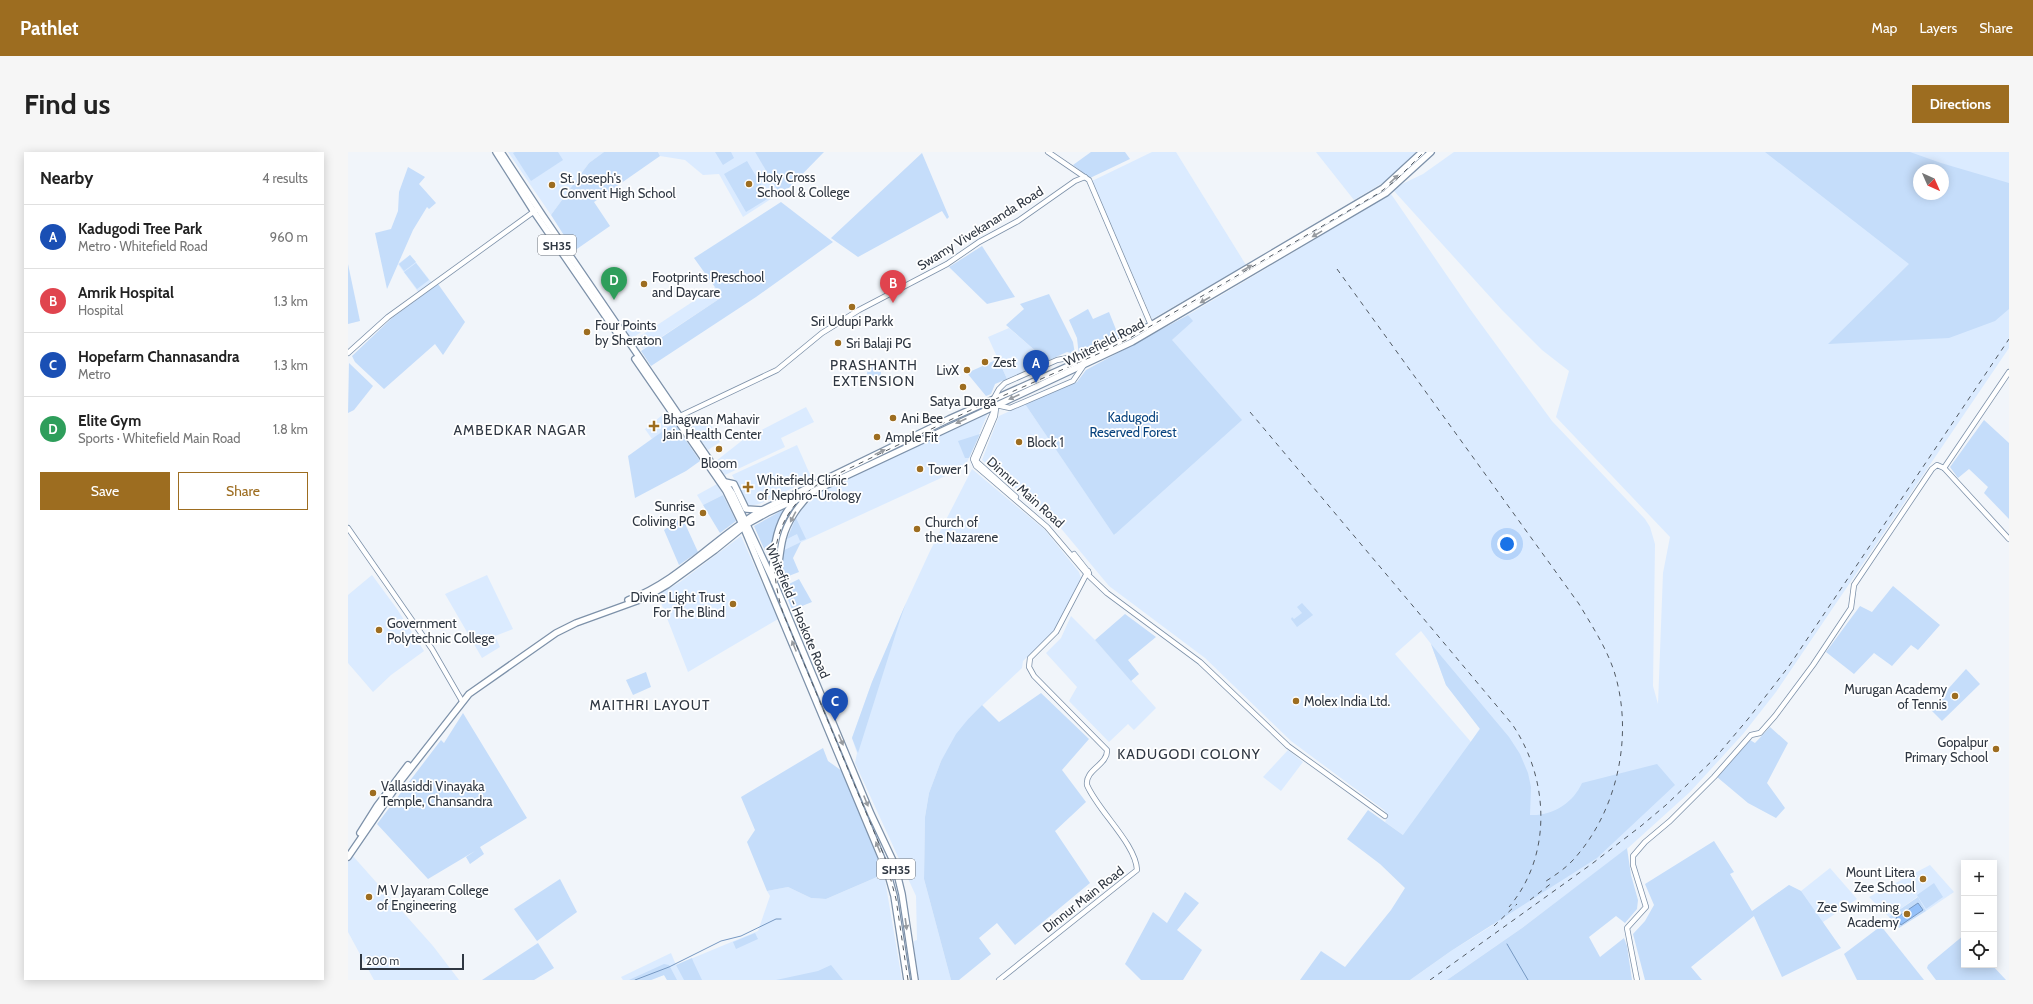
<!DOCTYPE html>
<meta charset="utf-8">
<style>
body{margin:0;font-family:Cabin,sans-serif;background:#f6f6f6;color:#222}
.controls{position:absolute;right:12px;bottom:12px;display:grid;overflow:hidden;border-radius:0px;box-shadow:0 2px 10px #0003}
.controls button{width:36px;height:36px;display:grid;place-items:center;padding:0;border:0;border-bottom:1px solid #e0e0e0;background:#fff;color:#222;font:20px sans-serif}
.compass{position:absolute;left:1565px;top:12px;width:36px;height:36px;border-radius:50%;background:#fff;box-shadow:0 2px 10px #0003;rotate:135deg}
.scale{position:absolute;left:12px;bottom:10px;width:104px;box-sizing:border-box;padding-left:4px;border:2px solid #2f3742;border-top:0;font-size:11px;line-height:14px;white-space:nowrap;color:#2f3742;-webkit-text-stroke:3px #fff;paint-order:stroke}
.you{position:absolute;left:1159px;top:392px;width:14px;height:14px;margin:-10px;border:3px solid #fff;border-radius:50%;background:#1a73e8;box-shadow:0 0 0 6px #1a73e833}
.badge{display:grid;place-items:center;width:26px;height:26px;border-radius:50%;background:#9d6d20;color:#fff;font-size:13px;font-weight:700}
.pin{position:absolute;translate:-50% -33px;filter:drop-shadow(0 1px 2px #0008)}
.pin::after{content:'';position:absolute;top:21px;width:14px;height:12px;background:inherit;clip-path:polygon(0 0,100% 0,50% 100%)}
.list{margin:0;padding:0;list-style:none}
h2{display:flex;justify-content:space-between;align-items:center;height:52px;margin:0;padding:0 16px;font-size:17px}
h2 small{font-size:13px;font-weight:400;color:#767676}
.list li{display:grid;grid-template-columns:26px 1fr auto;gap:12px;align-items:center;box-sizing:border-box;height:64px;padding:0 16px;border-top:1px solid #e0e0e0}
.list b{display:block;font-size:15px;white-space:nowrap}
.list p{margin:0;font-size:13px;white-space:nowrap;color:#767676}
.list em{font-size:13px;font-style:normal;color:#767676}
.actions{display:flex;gap:8px;padding:12px 16px}
.actions a{flex:1;padding:9px 0;border:1px solid #9d6d20;border-radius:0px;text-align:center;font-size:14px;color:#9d6d20}
.actions .main{background:#9d6d20;color:#fff}
.icon{flex:none;width:22px;height:22px;fill:none;stroke:currentColor;stroke-width:2;stroke-linecap:round;stroke-linejoin:round}
.map{position:relative;flex:none;width:1661px;height:828px;overflow:hidden;border-radius:0px}
header{display:flex;align-items:center;gap:24px;box-sizing:border-box;height:56px;padding:0 20px;background:#9d6d20;color:#fff}
header strong{font-size:19px}
nav{display:flex;gap:22px;margin-inline-start:auto;font-size:14px}
.intro{display:flex;align-items:center;justify-content:space-between;box-sizing:border-box;height:96px;padding:0 24px}
h1{margin:0;font-size:28px}
.button{padding:10px 18px;border-radius:0px;background:#9d6d20;color:#fff;font-size:14px;font-weight:700}
main{display:flex;gap:24px;padding:0 24px}
aside{flex:1;background:#fff;border-radius:0px;box-shadow:0 2px 10px #0003}
.map>svg:first-child{display:block}
.built{fill:#dbebff;fill-rule:evenodd}
.green{fill:#c5ddfa;fill-rule:evenodd}
.water{fill:#95c1f9;stroke:#7698c2}
.lines{fill:none;stroke-linecap:round;stroke-linejoin:round}
.stream{stroke:#7698c2;stroke-width:1}
.minor-casing{stroke:#7d91a9;stroke-width:6}
.major-casing{stroke:#7d91a9;stroke-width:8}
.minor{stroke:#fff;stroke-width:4.5}
.major{stroke:#fff;stroke-width:5.5}
.rail{stroke:#525a63;stroke-width:1;stroke-dasharray:5 5;stroke-linecap:butt}
.oneway{fill:#979ba0}
.poi-dot{fill:#9d6d20;stroke:#fff;stroke-width:1.5}
.labels{text-anchor:middle;dominant-baseline:central;stroke-width:3.5;stroke-linejoin:round;paint-order:stroke}
.shield{fill:#fff;stroke:#6d737b;stroke-width:1}
.shield-label{font-size:12px;font-weight:bold;fill:#2f3742}
.poi-label{font-size:13px;fill:#2f3742;stroke:#fff;text-anchor:start}
.street-label{font-size:13px;fill:#2f3742;stroke:#fff}
.park-label{font-size:13px;fill:#06427e;stroke:#fff}
.neighbourhood-label{font-size:14px;letter-spacing:1px;fill:#2f3742;stroke:#fff}
</style>
<header>
<strong>Pathlet</strong>
<nav><a>Map</a><a>Layers</a><a>Share</a></nav>
</header>
<div class="intro"><h1>Find us</h1><a class="button">Directions</a></div>
<main>
<aside>
<h2>Nearby<small>4 results</small></h2>
<ul class="list">
<li><span class="badge" style="background:#1a4fb4">A</span><div><b>Kadugodi Tree Park</b><p>Metro · Whitefield Road</p></div><em>960 m</em></li>
<li><span class="badge" style="background:#e0444e">B</span><div><b>Amrik Hospital</b><p>Hospital</p></div><em>1.3 km</em></li>
<li><span class="badge" style="background:#1a4fb4">C</span><div><b>Hopefarm Channasandra</b><p>Metro</p></div><em>1.3 km</em></li>
<li><span class="badge" style="background:#2e9e5b">D</span><div><b>Elite Gym</b><p>Sports · Whitefield Main Road</p></div><em>1.8 km</em></li>
</ul>
<div class="actions"><a class="main">Save</a><a>Share</a></div>
</aside>
<div class="map">
<svg width="1661" height="828" viewBox="0 0 1661 828">
<rect width="100%" height="100%" fill="#f1f5fa"/>
<g class="built">
<polygon points="160,0 256,0 241,11 203,63"/>
<polygon points="310,0 407,0 432,41 395,65 371,22 355,23 337,8 312,4"/>
<polygon points="804,0 828,0 898,113 804,167 744,29"/>
<polygon points="968,0 1069,0 1046,24 1006,48"/>
<path d="M1106,0h555v196l-233,344 -33,42 -53,58 -62,56 -106,80 -75,52h-37l41,-29 42,-26 -90,-90 -18,-13 3,-6 -4,-6 -93,-69 -86,-83 -96,-72 -55,-66 -72,-60 17,-44 26,-12 90,131 57,-195 20,-19 -4,-6 203,-121 79,115 82,112 93,98 5,8 5,17 -2,142 5,18 5,-131 7,-36 -114,-120 13,-46 -27,-21 -40,-40 -108,-119 6,-6 23,-11zM1571,18h24v24h-24zM1073,479l10,13 15,41 34,43 -9,14 -76,-88z"/>
<polygon points="62,103 84,131 71,141 50,112"/>
<polygon points="367,135 374,145 295,197 288,187"/>
<polygon points="291,170 296,178 283,187 278,179"/>
<polygon points="661,176 699,209 659,227 640,185"/>
<polygon points="458,255 466,270 433,286 437,295 377,323 368,309 396,287"/>
<polygon points="318,260 326,271 304,287 297,277"/>
<polygon points="640,261 617,315 434,399 447,366 456,355 472,340"/>
<polygon points="359,266 372,290 360,298 343,274"/>
<polygon points="449,293 464,327 411,352 401,354 384,323"/>
<polygon points="624,317 697,378 731,420 733,426 705,481 675,509 674,516 621,566 593,609 581,641 577,665 576,727 603,828 571,828 566,796 566,789 569,788 568,744 507,611 509,601 504,586 524,530 558,451 582,399"/>
<polygon points="369,332 375,343 355,353 349,343"/>
<polygon points="393,384 430,467 340,520 310,443 332,430"/>
<polygon points="24,423 49,457 76,499 43,523 25,540 0,511 0,443"/>
<polygon points="139,423 165,477 147,484 152,495 134,506 97,442"/>
<polygon points="723,464 747,488 808,556 786,578 780,572 761,590 721,549 729,535 698,501 713,486"/>
<polygon points="940,598 955,610 933,639 915,625"/>
<polygon points="4,703 85,794 111,828 26,828 0,780 0,710"/>
<polygon points="1582,713 1606,740 1578,759 1569,745 1541,765 1521,745"/>
<polygon points="1482,716 1509,747 1475,770 1476,773 1425,805 1404,760 1441,733 1453,739"/>
<polygon points="536,722 554,828 319,828 316,823 303,828 275,828 273,825 323,801 328,813 410,779 422,744 419,739 440,735 463,746 478,747"/>
</g>
<g class="green">
<polygon points="167,0 210,0 215,8 183,29 165,1"/>
<polygon points="256,0 310,0 312,4 246,50 262,74 226,99 203,63 241,11"/>
<polygon points="367,0 383,0 386,6 375,13"/>
<polygon points="407,0 476,0 433,44"/>
<polygon points="743,0 777,0 782,7 742,26 725,13"/>
<path d="M1417,0h145l31,11 68,20v126l-14,12 -46,17 -121,6 81,-80zM1571,18h24v24h-24z"/>
<polygon points="574,1 601,65 599,67 594,59 510,105 483,86"/>
<polygon points="399,9 421,46 398,60 376,22"/>
<polygon points="60,15 77,25 71,32 88,51 81,57 79,55 65,78 39,137 27,81 43,77 50,59 51,40"/>
<polygon points="433,50 485,90 408,145 303,214 293,199 374,145 346,106"/>
<polygon points="634,94 667,145 639,152 601,115"/>
<polygon points="62,103 68,110 56,119 51,112"/>
<polygon points="68,111 81,128 69,137 56,120"/>
<polygon points="0,112 12,169 0,172"/>
<polygon points="90,132 117,170 95,203 87,192 36,237 7,210 4,204 44,166"/>
<polygon points="701,142 725,190 727,202 719,200 699,209 658,173 676,157 672,152"/>
<polygon points="740,157 745,167 761,160 771,185 731,204 729,186 721,168"/>
<polygon points="840,163 845,169 824,188 894,268 766,383 677,252 729,230 738,218"/>
<polygon points="650,207 659,227 647,232 643,242 638,244 619,221"/>
<polygon points="1,211 25,234 6,258 0,261"/>
<circle cx="526" cy="221" r="7"/>
<polygon points="1636,268 1661,291 1661,367 1636,341 1640,335 1621,317 1610,326 1602,315"/>
<polygon points="326,271 352,309 338,319 287,346 280,304"/>
<polygon points="632,282 621,306 617,306 610,289"/>
<polygon points="375,343 388,369 372,381 355,353"/>
<polygon points="440,355 428,379 422,401 417,399 406,374"/>
<polygon points="334,365 350,400 331,413 316,378"/>
<polygon points="448,366 458,387 452,389 449,382 439,387"/>
<polygon points="453,390 445,406 451,420 433,427 434,399"/>
<polygon points="451,427 464,450 444,458 436,437 439,433"/>
<polygon points="1545,434 1592,473 1570,498 1563,493 1544,514 1526,501 1506,522 1478,500 1512,454 1524,460"/>
<polygon points="558,451 552,468 510,601 504,586 524,530"/>
<polygon points="954,451 965,463 949,475 943,467 944,465 946,467 954,461 949,455"/>
<polygon points="777,462 808,485 780,508 791,522 783,529 747,488"/>
<path d="M1083,492l78,93 11,17 8,19 3,14 -1,28c23,1 43,-12 52,-32l75,-19 18,21 -78,73 -146,93 -41,29h-110l21,-29 24,16 46,-57 14,-22 -25,-24 -33,-25 21,-29 35,25 77,-106 -34,-44z"/>
<polygon points="1618,517 1632,532 1594,569 1582,557"/>
<polygon points="298,520 303,535 285,543 278,528"/>
<polygon points="693,541 741,587 714,618 738,650 707,679 742,731 667,793 649,771 631,786 643,802 611,828 603,828 576,727 577,665 581,641 593,609 608,582 621,566 634,553 651,570"/>
<polygon points="115,561 179,666 132,695 136,702 122,712 118,705 127,699 80,727 29,672 93,588 96,591"/>
<polygon points="1422,575 1440,591 1419,631 1437,656 1428,666 1400,651 1369,625 1402,588 1407,591"/>
<polygon points="475,596 480,609 494,619 536,722 478,747 463,746 440,735 419,739 399,690 407,678 393,645"/>
<polygon points="1366,689 1386,720 1382,722 1404,759 1441,733 1453,739 1493,796 1434,825 1406,764 1343,815 1354,828 1297,828 1285,782 1297,769 1306,753 1297,732"/>
<polygon points="1279,696 1283,723 1290,748 1289,757 1277,771 1268,764 1241,785 1252,805 1276,786 1279,794 1284,828 1099,828 1174,776"/>
<polygon points="212,727 229,760 189,789 166,757"/>
<polygon points="1586,731 1595,745 1578,757 1569,743"/>
<polygon points="837,740 851,751 829,778 854,798 835,828 793,828 777,812 805,760 819,771"/>
<polygon points="1570,745 1578,759 1551,776 1541,765"/>
<polygon points="1533,774 1576,828 1509,828 1496,802"/>
<polygon points="407,781 410,787 388,797 385,790"/>
<polygon points="1616,783 1616,813 1644,813 1658,828 1588,828 1579,816 1580,813"/>
<polygon points="190,791 206,816 186,828 134,828"/>
<polygon points="344,806 345,809 354,828 336,828 328,813"/>
<polygon points="316,812 321,813 329,828 319,828 316,823 303,828 281,828"/>
<polygon points="483,813 495,828 428,828 470,819"/>
</g>
<polygon class="water" points="1570,751 1575,758 1553,773 1548,766"/>
<g class="lines">
<g class="stream">
<polyline points="1159,792 1180,828"/>
<polyline points="287,828 321,815 373,789 393,784 428,767 433,767"/>
</g>
<defs>
<g id="minor">
<polyline points="700,0 741,28 803,173"/>
<polyline points="0,201 40,165 188,58"/>
<polyline points="647,249 646,246 651,237 657,231 709,208 720,206 731,210"/>
<polyline points="648,253 662,256 725,229 736,213"/>
<polyline points="648,254 625,307 628,314 699,375 738,421 759,441 852,510 940,594 1037,664"/>
<polyline points="648,256 647,264 628,309 668,345"/>
<polyline points="332,264 429,218 474,181 511,158 599,112 631,90 670,69 727,29 737,25"/>
<polyline points="1596,316 1661,220"/>
<polyline points="0,376 84,497 114,549"/>
<polyline points="726,402 741,421"/>
<path d="M651,828l138,-110c-1,-26 -39,-59 -50,-85 -2,-16 21,-20 20,-35l-73,-74 -5,-9 1,-9 26,-26 32,-61"/>
<polyline points="1289,828 1279,776 1298,755 1285,713 1285,704 1297,690 1322,669 1366,625 1403,583 1412,581 1427,564 1465,513 1503,456 1506,433 1584,317 1589,313 1596,316 1661,387"/>
</g>
<g id="major">
<polyline points="148,0 186,60 271,184"/>
<polyline points="153,0 195,64 384,341 426,430 523,662 547,713 554,742 567,828"/>
<polyline points="287,207 378,339 395,374 539,719 546,744 559,828"/>
<polyline points="377,330 386,332 398,357 414,358"/>
<path d="M424,424c1,-27 4,-57 25,-77"/>
<path d="M426,430c6,-14 5,-29 9,-44 4,-16 16,-34 29,-45"/>
<path d="M280,448c52,-19 88,-64 134,-90l187,-91 151,-67 51,-27 232,-137 39,-36"/>
<polyline points="12,681 29,654 60,613"/>
<polyline points="0,705 48,635 121,542 208,481 228,471 297,446 319,433 367,398 399,372 419,361 784,190 1038,41 1083,0"/>
</g>
</defs>
<use href="#minor" class="minor-casing"/>
<use href="#major" class="major-casing"/>
<use href="#minor" class="minor"/>
<use href="#major" class="major"/>
<g class="rail">
<path d="M989,117l242,335c13,22 27,43 35,67 20,63 4,139 -40,188 -9,10 -20,17 -31,24"/>
<path d="M902,260l262,312c37,54 41,131 -3,183"/>
<polyline points="1182,748 1205,730"/>
<polyline points="1146,774 1169,752"/>
<path d="M560,828l-12,-81 -11,-41 -102,-245c-17,-54 -10,-101 40,-132l150,-72 127,-56 30,-15 249,-145 16,-12 29,-29"/>
<polyline points="1082,828 1245,711 1293,674 1318,653 1367,606 1400,567 1441,514 1661,187"/>
</g>
</g>
<defs><path id="oneway-solid" d="M-6-.8H1V-3.2L6.5 0L1 3.2V.8H-6Z"/></defs>
<g class="oneway">
<use href="#oneway-solid" transform="translate(1046 27) rotate(-43)"/>
<use href="#oneway-solid" transform="translate(969 82) rotate(149)"/>
<use href="#oneway-solid" transform="translate(899 116) rotate(-30)"/>
<use href="#oneway-solid" transform="translate(857 148) rotate(150)"/>
<use href="#oneway-solid" transform="translate(666 245) rotate(156)"/>
<use href="#oneway-solid" transform="translate(613 269) rotate(156)"/>
<use href="#oneway-solid" transform="translate(532 300) rotate(-26)"/>
<use href="#oneway-solid" transform="translate(445 365) rotate(118)"/>
<use href="#oneway-solid" transform="translate(446 494) rotate(-112)"/>
<use href="#oneway-solid" transform="translate(493 588) rotate(67)"/>
<use href="#oneway-solid" transform="translate(518 649) rotate(68)"/>
<use href="#oneway-solid" transform="translate(530 695) rotate(-113)"/>
<use href="#oneway-solid" transform="translate(558 772) rotate(82)"/>
</g>
<g class="poi-dot">
<circle cx="401" cy="32" r="4"/>
<circle cx="204" cy="33" r="4"/>
<circle cx="296" cy="132" r="4"/>
<circle cx="504" cy="155" r="4"/>
<circle cx="239" cy="180" r="4"/>
<circle cx="490" cy="191" r="4"/>
<circle cx="637" cy="210" r="4"/>
<circle cx="619" cy="218" r="4"/>
<circle cx="615" cy="235" r="4"/>
<circle cx="545" cy="266" r="4"/>
<path d="M304 268h4v4h4v4h-4v4h-4v-4h-4v-4h4z"/>
<circle cx="529" cy="285" r="4"/>
<circle cx="671" cy="290" r="4"/>
<circle cx="371" cy="297" r="4"/>
<circle cx="572" cy="317" r="4"/>
<path d="M398 329h4v4h4v4h-4v4h-4v-4h-4v-4h4z"/>
<circle cx="355" cy="361" r="4"/>
<circle cx="569" cy="377" r="4"/>
<circle cx="385" cy="452" r="4"/>
<circle cx="31" cy="478" r="4"/>
<circle cx="1607" cy="544" r="4"/>
<circle cx="948" cy="549" r="4"/>
<circle cx="1648" cy="597" r="4"/>
<circle cx="25" cy="641" r="4"/>
<circle cx="1575" cy="727" r="4"/>
<circle cx="21" cy="745" r="4"/>
<circle cx="1559" cy="762" r="4"/>
</g>
<g class="labels">
<g class="shield">
<rect x="190" y="83" width="38" height="20" rx="3"/>
<rect x="529" y="707" width="38" height="20" rx="3"/>
</g>
<g class="shield-label">
<text x="209" y="93">SH35</text>
<text x="548" y="717">SH35</text>
</g>
<g class="poi-label">
<text x="409" y="25">Holy Cross<tspan x="409" dy="15">School &amp; College</tspan></text>
<text x="212" y="26">St. Joseph's<tspan x="212" dy="15">Convent High School</tspan></text>
<text x="304" y="125">Footprints Preschool<tspan x="304" dy="15">and Daycare</tspan></text>
<text x="504" y="169" text-anchor="middle">Sri Udupi Parkk</text>
<text x="247" y="173">Four Points<tspan x="247" dy="15">by Sheraton</tspan></text>
<text x="498" y="191">Sri Balaji PG</text>
<text x="645" y="210">Zest</text>
<text x="611" y="218" text-anchor="end">LivX</text>
<text x="615" y="249" text-anchor="middle">Satya Durga</text>
<text x="553" y="266">Ani Bee</text>
<text x="315" y="267">Bhagwan Mahavir<tspan x="315" dy="15">Jain Health Center</tspan></text>
<text x="537" y="285">Ample Fit</text>
<text x="679" y="290">Block 1</text>
<text x="371" y="311" text-anchor="middle">Bloom</text>
<text x="580" y="317">Tower 1</text>
<text x="409" y="328">Whitefield Clinic<tspan x="409" dy="15">of Nephro-Urology</tspan></text>
<text x="347" y="354" text-anchor="end">Sunrise<tspan x="347" dy="15">Coliving PG</tspan></text>
<text x="577" y="370">Church of<tspan x="577" dy="15">the Nazarene</tspan></text>
<text x="377" y="445" text-anchor="end">Divine Light Trust<tspan x="377" dy="15">For The Blind</tspan></text>
<text x="39" y="471">Government<tspan x="39" dy="15">Polytechnic College</tspan></text>
<text x="1599" y="537" text-anchor="end">Murugan Academy<tspan x="1599" dy="15">of Tennis</tspan></text>
<text x="956" y="549">Molex India Ltd.</text>
<text x="1640" y="590" text-anchor="end">Gopalpur<tspan x="1640" dy="15">Primary School</tspan></text>
<text x="33" y="634">Vallasiddi Vinayaka<tspan x="33" dy="15">Temple, Chansandra</tspan></text>
<text x="1567" y="720" text-anchor="end">Mount Litera<tspan x="1567" dy="15">Zee School</tspan></text>
<text x="29" y="738">M V Jayaram College<tspan x="29" dy="15">of Engineering</tspan></text>
<text x="1551" y="755" text-anchor="end">Zee Swimming<tspan x="1551" dy="15">Academy</tspan></text>
</g>
<g class="street-label">
<text transform="translate(632 76) rotate(-32)">Swamy Vivekananda Road</text>
<text transform="translate(756 190) rotate(-27)">Whitefield Road</text>
<text transform="translate(678 340) rotate(42)">Dinnur Main Road</text>
<text transform="translate(450 459) rotate(67)">Whitefield - Hoskote Road</text>
<text transform="translate(735 747) rotate(-38)">Dinnur Main Road</text>
</g>
<g class="park-label">
<text x="785" y="265">Kadugodi<tspan x="785" dy="15">Reserved Forest</tspan></text>
</g>
<g class="neighbourhood-label">
<text x="526" y="213">PRASHANTH<tspan x="526" dy="16">EXTENSION</tspan></text>
<text x="172" y="278">AMBEDKAR NAGAR</text>
<text x="302" y="553">MAITHRI LAYOUT</text>
<text x="841" y="602">KADUGODI COLONY</text>
</g>
</g>
</svg>
<div class="controls">
<button>+</button>
<button>−</button>
<button><svg class="icon" aria-label="locate" viewBox="0 0 24 24"><circle cx="12" cy="12" r="6"/><path d="M12 2v4M12 18v4M2 12h4M18 12h4"/></svg></button>
</div>
<svg class="compass" viewBox="-18 -18 36 36"><path d="M0-13l5 13h-10z" fill="#e53935"/><path d="M0 13l5-13h-10z" fill="#767676"/></svg>
<div class="scale">200 m</div>
<div class="you"></div>
<div class="pin badge" style="left:688px;top:231px;background:#1a4fb4">A</div>
<div class="pin badge" style="left:545px;top:151px;background:#e0444e">B</div>
<div class="pin badge" style="left:487px;top:569px;background:#1a4fb4">C</div>
<div class="pin badge" style="left:266px;top:148px;background:#2e9e5b">D</div>
</div>
</main>
